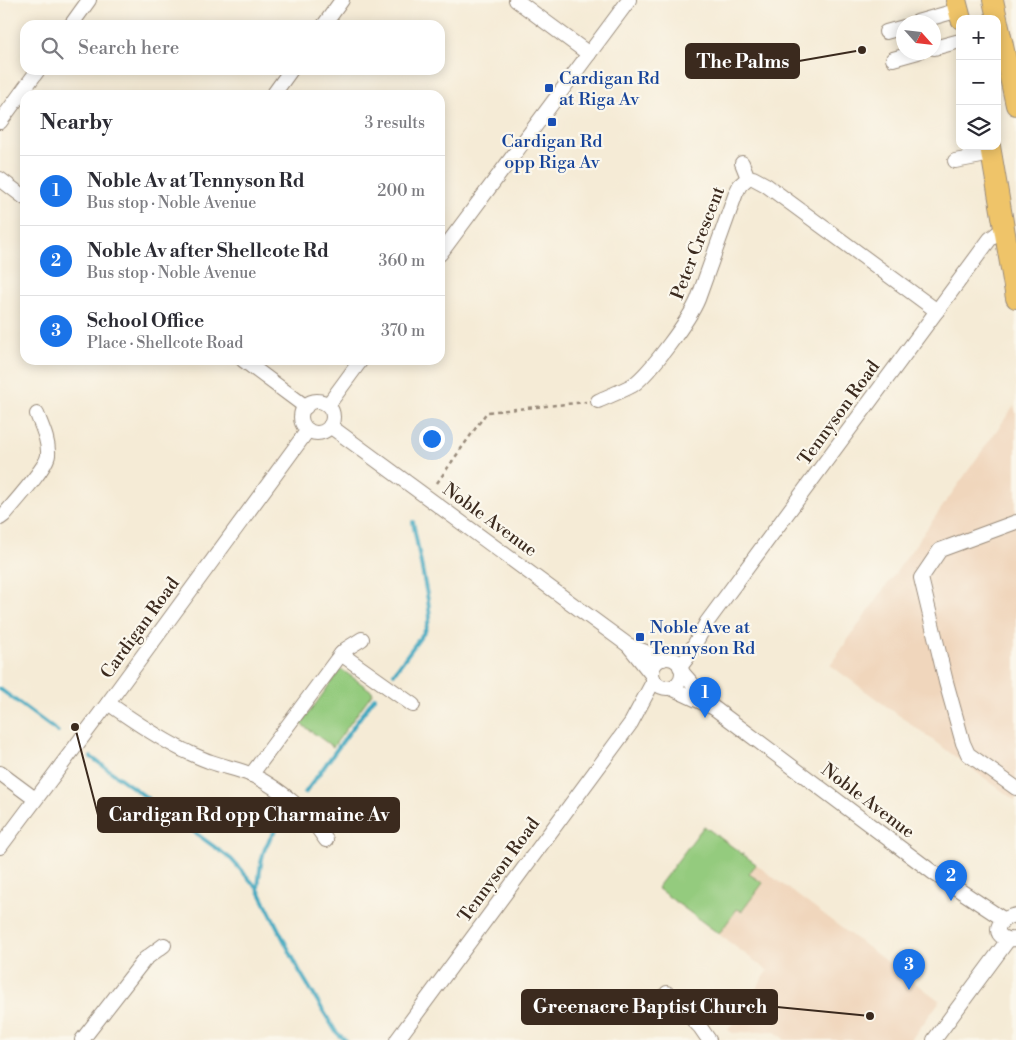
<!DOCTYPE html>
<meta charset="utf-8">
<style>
body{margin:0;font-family:"Libre Bodoni",serif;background:#f2f2f3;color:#2b2b33}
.controls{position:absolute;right:15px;top:15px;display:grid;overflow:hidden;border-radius:10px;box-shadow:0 2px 12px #0003}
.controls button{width:45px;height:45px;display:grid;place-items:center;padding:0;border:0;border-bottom:1px solid #e1e1e2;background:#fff;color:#2b2b33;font:25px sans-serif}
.compass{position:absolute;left:896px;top:15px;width:45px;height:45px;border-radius:50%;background:#fff;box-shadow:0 2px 12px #0003;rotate:117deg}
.you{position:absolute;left:431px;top:438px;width:18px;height:18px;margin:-12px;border:4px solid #fff;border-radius:50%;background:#1a73e8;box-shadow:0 0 0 8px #1a73e833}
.badge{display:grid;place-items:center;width:32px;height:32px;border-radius:50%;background:#1a73e8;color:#fff;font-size:16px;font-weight:700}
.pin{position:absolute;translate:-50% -41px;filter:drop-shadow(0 1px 2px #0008)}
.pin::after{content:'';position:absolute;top:26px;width:18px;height:15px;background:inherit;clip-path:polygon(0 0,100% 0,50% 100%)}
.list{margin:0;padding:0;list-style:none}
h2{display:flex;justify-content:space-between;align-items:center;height:65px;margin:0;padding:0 20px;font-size:21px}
h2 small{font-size:16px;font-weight:400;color:#7c7c81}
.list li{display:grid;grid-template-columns:32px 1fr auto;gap:15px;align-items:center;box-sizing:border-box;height:70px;padding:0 20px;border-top:1px solid #e1e1e2}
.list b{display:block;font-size:19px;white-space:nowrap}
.list p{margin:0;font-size:16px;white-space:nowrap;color:#7c7c81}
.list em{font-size:16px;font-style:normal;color:#7c7c81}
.icon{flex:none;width:28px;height:28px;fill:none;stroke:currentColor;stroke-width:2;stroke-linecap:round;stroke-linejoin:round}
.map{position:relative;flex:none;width:1016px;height:1040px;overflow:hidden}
.search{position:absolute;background:#fff;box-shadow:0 2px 12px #0003;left:20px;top:20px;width:425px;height:55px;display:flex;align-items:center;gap:12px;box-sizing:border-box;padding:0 18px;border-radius:15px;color:#7c7c81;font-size:19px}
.panel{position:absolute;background:#fff;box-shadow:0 2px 12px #0003;left:20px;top:90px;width:425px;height:275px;border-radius:15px}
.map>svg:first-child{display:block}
.built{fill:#f0d6bc}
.green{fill:#94cb7e;stroke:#687a4e}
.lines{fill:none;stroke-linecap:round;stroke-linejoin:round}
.stream{stroke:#40a8c0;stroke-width:4}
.minor-casing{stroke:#988a7a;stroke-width:16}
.highway-casing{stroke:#988a7a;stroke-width:22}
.path{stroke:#988a7a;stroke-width:2.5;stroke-dasharray:4 4;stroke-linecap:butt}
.minor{stroke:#fff;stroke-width:14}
.highway{stroke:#efc469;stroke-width:20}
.transit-dot{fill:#1a4fb4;stroke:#fbf7ec;stroke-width:2}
.labels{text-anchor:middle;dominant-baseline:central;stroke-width:4.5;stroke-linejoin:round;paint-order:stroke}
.transit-label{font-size:18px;fill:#164399;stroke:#fbf7ec;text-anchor:start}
.street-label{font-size:18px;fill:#3b2a1e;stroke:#fbf7ec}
.leader{fill:none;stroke:#3b2a1e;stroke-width:2}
.callout-dot{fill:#3b2a1e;stroke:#fbf7ec;stroke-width:2}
.callout{fill:#3b2a1e;stroke:#3b2a1e;stroke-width:2}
.callout-label{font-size:19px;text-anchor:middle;font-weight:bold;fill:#fff}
</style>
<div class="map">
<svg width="1016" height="1040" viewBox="0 0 1016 1040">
<rect width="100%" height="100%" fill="#fbf7ec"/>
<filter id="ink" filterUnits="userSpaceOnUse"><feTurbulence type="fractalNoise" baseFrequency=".02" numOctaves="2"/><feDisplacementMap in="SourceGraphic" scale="10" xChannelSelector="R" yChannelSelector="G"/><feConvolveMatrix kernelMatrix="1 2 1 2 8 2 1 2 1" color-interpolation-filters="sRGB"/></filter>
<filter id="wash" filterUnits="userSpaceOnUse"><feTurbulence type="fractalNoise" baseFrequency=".0096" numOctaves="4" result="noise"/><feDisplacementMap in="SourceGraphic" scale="20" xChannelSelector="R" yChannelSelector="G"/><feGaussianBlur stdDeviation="1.12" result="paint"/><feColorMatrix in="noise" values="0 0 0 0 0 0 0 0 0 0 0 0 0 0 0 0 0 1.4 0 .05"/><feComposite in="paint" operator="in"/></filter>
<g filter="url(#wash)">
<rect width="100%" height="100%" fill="#f5ebd6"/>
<g class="built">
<polygon points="1014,406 1016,413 1016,801 830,665"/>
<polygon points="704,826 940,1001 911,1040 785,1040 774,1031 733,1033 728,1030 768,971 657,888"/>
</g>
<g class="green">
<polygon points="341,669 373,692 333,747 301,724"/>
<polygon points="704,826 756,864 749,874 763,883 742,911 737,909 719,934 657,888"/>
</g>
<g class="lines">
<g class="stream">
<polyline points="394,673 425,631 430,617 428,600 413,522"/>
<polyline points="0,689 58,732"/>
<polyline points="91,757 231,859 258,889 300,972 336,1032 345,1040"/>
<polyline points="305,793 375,697"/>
<path d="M258,889c3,-37 5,-43 27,-72"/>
</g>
</g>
</g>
<g filter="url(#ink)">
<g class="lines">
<defs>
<g id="minor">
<polyline points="516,0 589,54"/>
<polyline points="917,22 959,10"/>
<polyline points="71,25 89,0"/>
<polyline points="324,25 342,0"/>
<polyline points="886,32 904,27"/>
<polyline points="934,48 960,41"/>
<polyline points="893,59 918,52"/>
<polyline points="273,95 291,70"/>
<polyline points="0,122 38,70"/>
<polyline points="955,161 992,154"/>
<polyline points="742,163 748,178 753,178 766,185 937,311"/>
<polyline points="0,179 25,198"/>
<polyline points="440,254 629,0"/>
<polyline points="243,360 306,407"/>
<path d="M598,401c11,-5 24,-10 35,-16 17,-12 57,-66 65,-86l38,-106 4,-8 8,-7"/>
<circle cx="317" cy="417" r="16"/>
<polyline points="328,405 361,360"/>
<polyline points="330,426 628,645 652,675"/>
<path d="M0,518l4,-3c9,-11 43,-48 44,-60 1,-14 -6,-28 -11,-41"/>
<polyline points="1016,522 940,550 921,578 946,682 963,743 968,754 1016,788"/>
<polyline points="628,645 663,659"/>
<polyline points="341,654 413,705"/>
<circle cx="667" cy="673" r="15"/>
<polyline points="680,667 687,658 707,622 990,239 1005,228"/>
<polyline points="682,672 710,704"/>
<polyline points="671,688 714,708 935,874 1003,919"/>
<path d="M108,703c24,17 49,34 75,47 9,4 19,9 28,12 14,5 28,7 41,13 29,14 57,38 74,65"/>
<polyline points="0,773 35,799"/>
<polyline points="251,775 341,654 346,649 362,639"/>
<polyline points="0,847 108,703 308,430"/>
<path d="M1016,915c-25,5 -23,27 0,24"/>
<polyline points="667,993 700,1027 709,1040"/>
<polyline points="82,1040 145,959 164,945"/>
<polyline points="397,1040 631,723 654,680"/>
<polyline points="934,1040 1008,940"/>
</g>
<g id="highway">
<polyline points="956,0 961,19"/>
<polyline points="993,0 1016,105"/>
<polyline points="990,146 1016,298"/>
</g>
</defs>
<use href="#minor" class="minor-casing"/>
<use href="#highway" class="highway-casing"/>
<polyline class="path" points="437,483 487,412 586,402"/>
<use href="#minor" class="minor"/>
<use href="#highway" class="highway"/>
</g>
</g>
<g class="transit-dot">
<rect x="544" y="83" width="10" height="10" rx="2.5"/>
<rect x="547" y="117" width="10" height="10" rx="2.5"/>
<rect x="635" y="632" width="10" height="10" rx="2.5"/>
</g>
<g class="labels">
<g class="transit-label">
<text x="559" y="78">Cardigan Rd<tspan x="559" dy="21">at Riga Av</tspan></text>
<text x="552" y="141" text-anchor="middle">Cardigan Rd<tspan x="552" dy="21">opp Riga Av</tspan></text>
<text x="650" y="627">Noble Ave at<tspan x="650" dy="21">Tennyson Rd</tspan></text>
</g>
<g class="street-label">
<text transform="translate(698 243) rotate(-69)">Peter Crescent</text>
<text transform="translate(839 413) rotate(-54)">Tennyson Road</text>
<text transform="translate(490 520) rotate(36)">Noble Avenue</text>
<text transform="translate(140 628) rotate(-54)">Cardigan Road</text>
<text transform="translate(868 801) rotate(37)">Noble Avenue</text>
<text transform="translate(499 870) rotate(-54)">Tennyson Road</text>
</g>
</g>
<path class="leader" d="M862 50L799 61M75 727L98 815M870 1016L777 1007"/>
<g class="callout-dot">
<circle cx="862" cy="50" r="5"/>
<circle cx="75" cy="727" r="5"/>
<circle cx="870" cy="1016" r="5"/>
</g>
<g class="callout">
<rect x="686" y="44" width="113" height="34" rx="5"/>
<rect x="98" y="798" width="301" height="34" rx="5"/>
<rect x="522" y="990" width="255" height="34" rx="5"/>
</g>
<g class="callout-label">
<text x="743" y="68">The Palms</text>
<text x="249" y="821">Cardigan Rd opp Charmaine Av</text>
<text x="650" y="1013">Greenacre Baptist Church</text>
</g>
</svg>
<div class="controls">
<button>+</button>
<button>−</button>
<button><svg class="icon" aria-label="layers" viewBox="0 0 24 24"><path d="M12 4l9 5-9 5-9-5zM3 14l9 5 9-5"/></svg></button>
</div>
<svg class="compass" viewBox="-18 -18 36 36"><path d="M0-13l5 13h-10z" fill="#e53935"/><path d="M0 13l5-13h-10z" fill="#7c7c81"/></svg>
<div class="you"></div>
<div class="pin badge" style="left:705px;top:718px">1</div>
<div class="pin badge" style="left:951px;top:901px">2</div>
<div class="pin badge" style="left:909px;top:990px">3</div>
<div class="search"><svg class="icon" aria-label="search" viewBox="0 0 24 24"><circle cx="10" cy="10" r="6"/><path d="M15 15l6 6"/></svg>Search here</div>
<section class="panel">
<h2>Nearby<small>3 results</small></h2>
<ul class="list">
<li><span class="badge">1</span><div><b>Noble Av at Tennyson Rd</b><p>Bus stop · Noble Avenue</p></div><em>200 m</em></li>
<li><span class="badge">2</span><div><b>Noble Av after Shellcote Rd</b><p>Bus stop · Noble Avenue</p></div><em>360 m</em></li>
<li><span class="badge">3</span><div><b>School Office</b><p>Place · Shellcote Road</p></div><em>370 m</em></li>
</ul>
</section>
</div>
